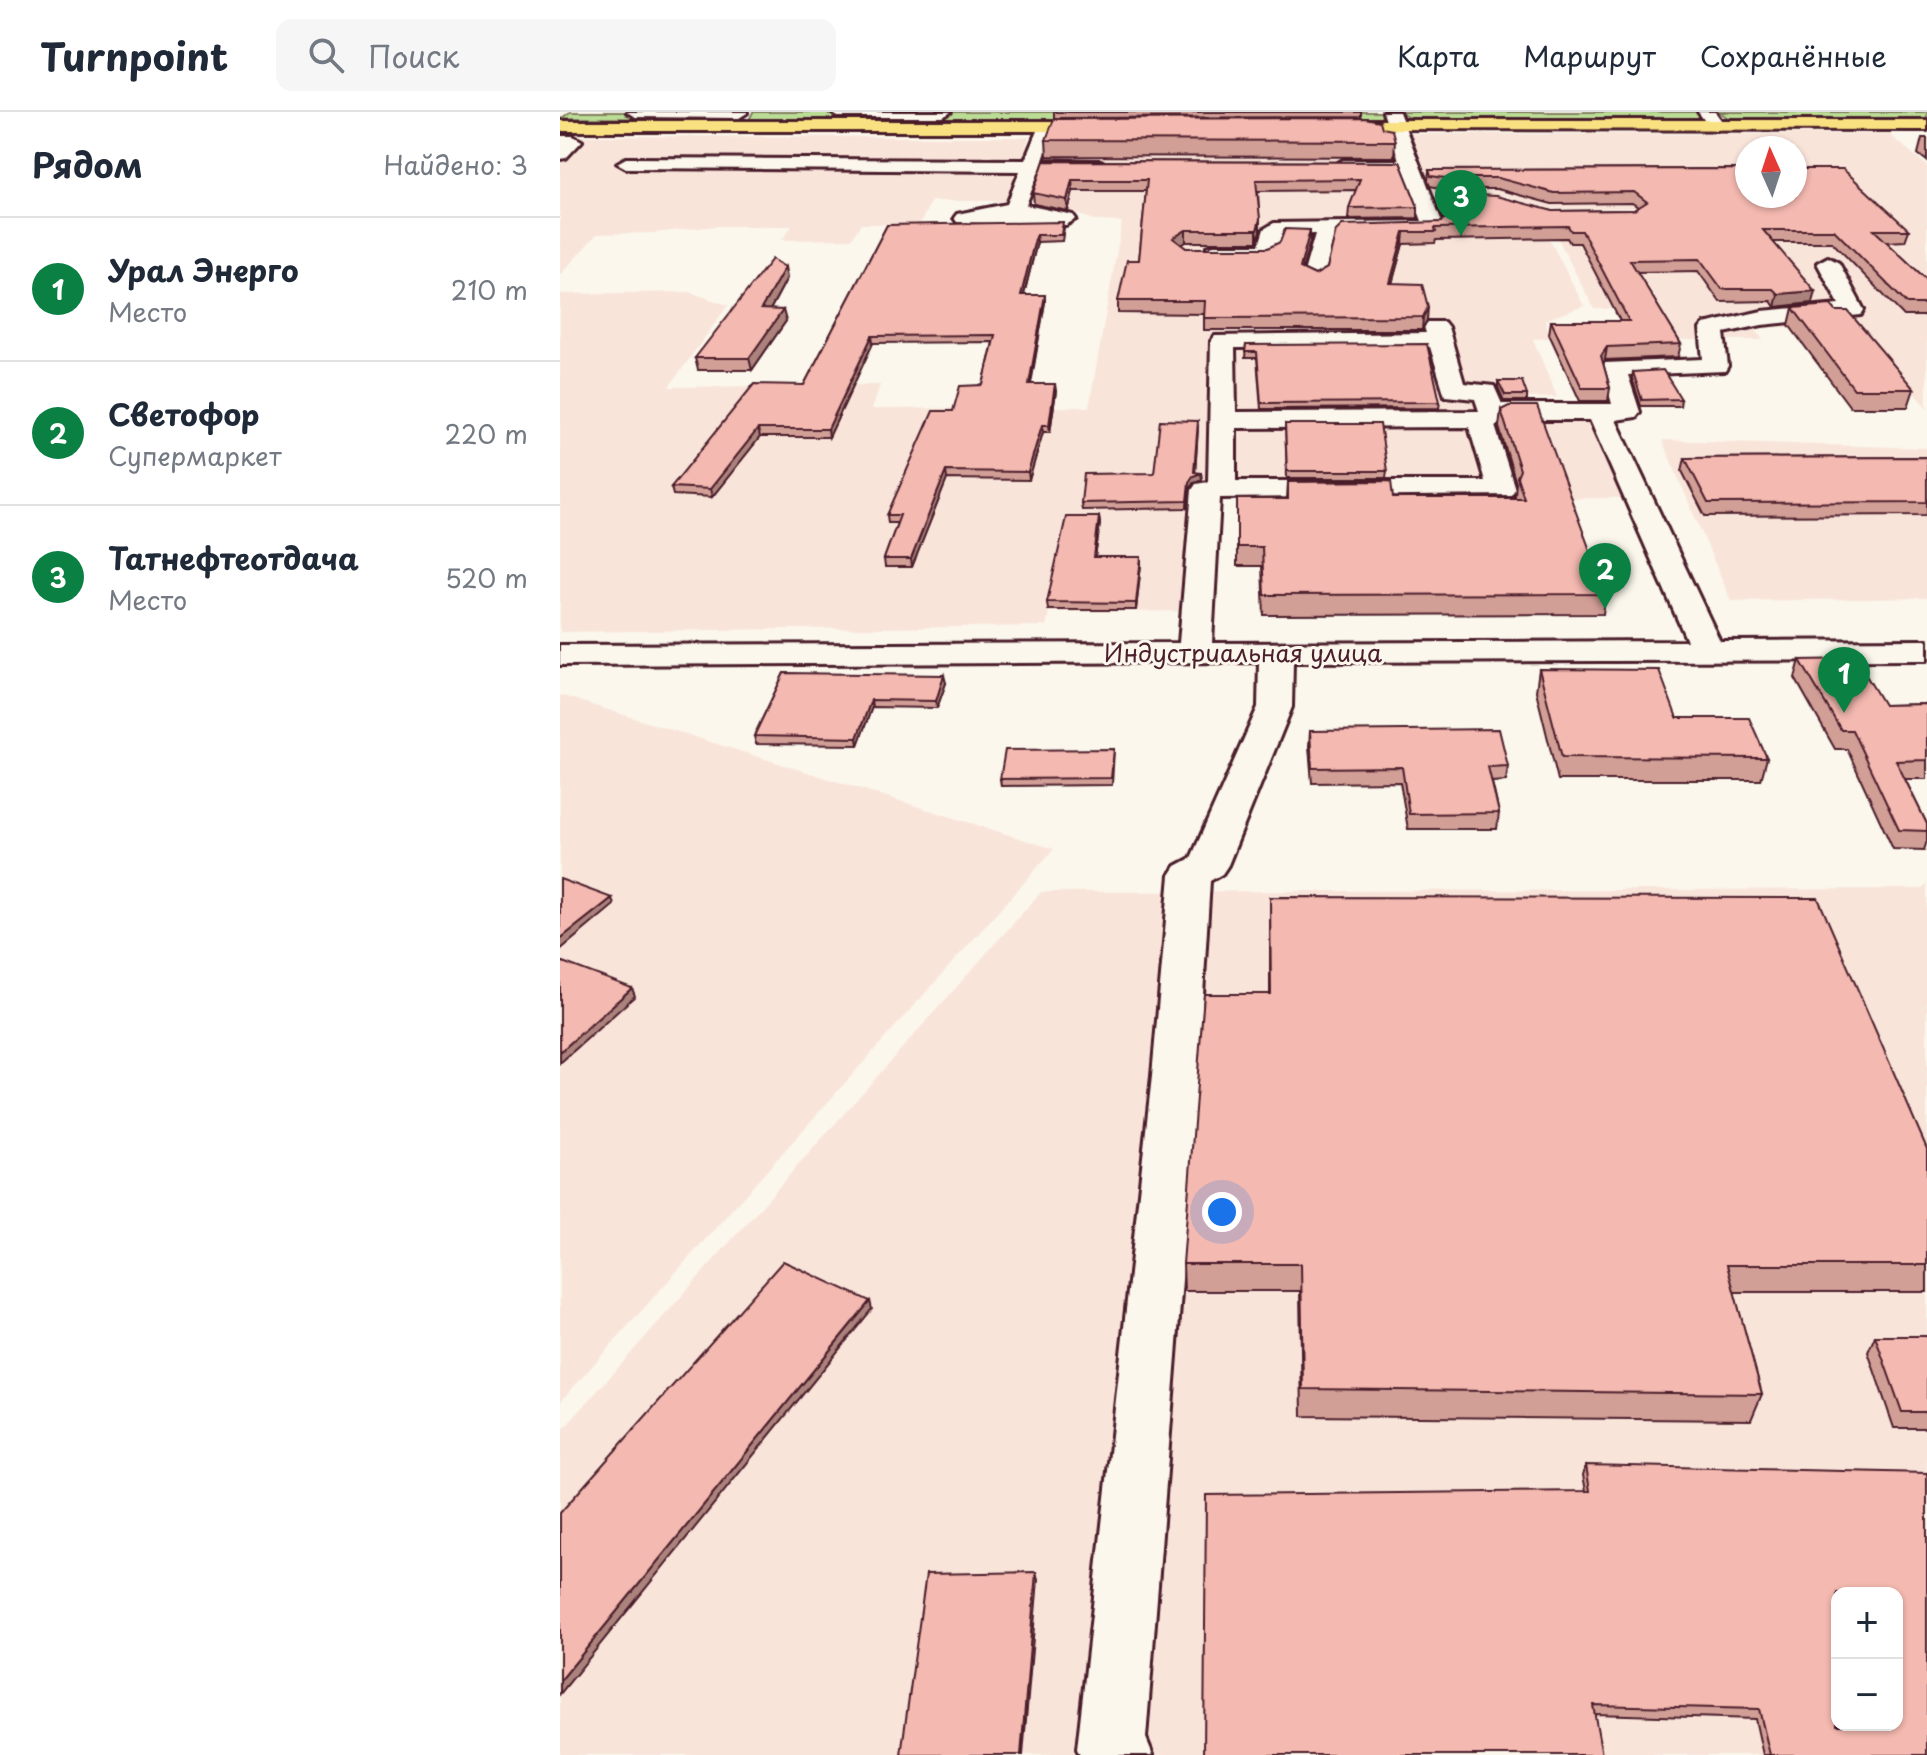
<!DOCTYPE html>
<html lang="ru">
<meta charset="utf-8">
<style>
body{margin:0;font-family:"Playpen Sans",sans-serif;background:#f6f6f7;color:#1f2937}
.controls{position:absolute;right:24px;bottom:24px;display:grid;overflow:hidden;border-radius:16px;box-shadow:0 2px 6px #0004}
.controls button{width:72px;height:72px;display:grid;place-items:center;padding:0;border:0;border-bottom:2px solid #e0e1e3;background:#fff;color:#1f2937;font:40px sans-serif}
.compass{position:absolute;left:1175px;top:24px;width:72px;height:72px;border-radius:50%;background:#fff;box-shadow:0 2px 6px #0004;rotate:357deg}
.you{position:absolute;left:662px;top:1100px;width:28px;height:28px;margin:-20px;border:6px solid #fff;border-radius:50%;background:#1a73e8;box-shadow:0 0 0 12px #1a73e833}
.badge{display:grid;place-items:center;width:52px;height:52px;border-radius:50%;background:#0b8043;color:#fff;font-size:26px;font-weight:700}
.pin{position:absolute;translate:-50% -66px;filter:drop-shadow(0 2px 4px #0008)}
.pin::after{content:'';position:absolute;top:42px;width:28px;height:24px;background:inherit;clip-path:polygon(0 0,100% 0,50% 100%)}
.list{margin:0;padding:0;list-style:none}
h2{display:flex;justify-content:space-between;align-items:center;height:104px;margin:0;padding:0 32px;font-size:34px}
h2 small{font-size:26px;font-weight:400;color:#747a83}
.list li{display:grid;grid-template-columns:52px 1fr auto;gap:24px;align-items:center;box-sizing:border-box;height:144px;padding:0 32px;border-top:2px solid #e0e1e3}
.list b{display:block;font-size:30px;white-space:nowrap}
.list p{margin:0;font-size:26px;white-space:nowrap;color:#747a83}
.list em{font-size:26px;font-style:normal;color:#747a83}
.icon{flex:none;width:44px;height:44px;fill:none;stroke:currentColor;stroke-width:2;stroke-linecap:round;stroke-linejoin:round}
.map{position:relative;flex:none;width:1367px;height:1643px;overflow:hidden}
header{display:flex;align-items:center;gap:48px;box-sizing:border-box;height:112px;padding:0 40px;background:#fff;border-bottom:2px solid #e0e1e3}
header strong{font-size:38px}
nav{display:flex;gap:44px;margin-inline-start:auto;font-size:28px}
.search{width:560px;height:72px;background:#f6f6f7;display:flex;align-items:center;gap:20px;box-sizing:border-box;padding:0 28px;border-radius:16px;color:#747a83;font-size:30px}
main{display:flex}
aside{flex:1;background:#fff}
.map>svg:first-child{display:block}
.built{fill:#f9e4da;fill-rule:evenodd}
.green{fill:#bbdc95;stroke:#827e60;stroke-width:2}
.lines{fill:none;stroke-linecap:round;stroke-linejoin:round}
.minor-casing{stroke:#4a1f2b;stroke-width:6}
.major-casing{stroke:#4a1f2b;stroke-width:6}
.minor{fill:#fbf7ec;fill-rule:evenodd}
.major{fill:#f9e181;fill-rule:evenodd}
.wall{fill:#d29f97;stroke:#4a1f2b;stroke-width:2}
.shaded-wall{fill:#ab827b;stroke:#4a1f2b;stroke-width:2}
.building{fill:#f4b9b0;stroke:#4a1f2b;stroke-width:2;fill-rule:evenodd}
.labels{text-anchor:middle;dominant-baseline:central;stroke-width:6;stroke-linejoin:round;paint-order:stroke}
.far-street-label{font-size:24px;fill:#4a1f2b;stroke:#fbf7ec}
</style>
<header>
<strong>Turnpoint</strong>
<div class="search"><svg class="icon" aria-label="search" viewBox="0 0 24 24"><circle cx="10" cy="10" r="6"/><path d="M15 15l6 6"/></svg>Поиск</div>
<nav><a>Карта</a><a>Маршрут</a><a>Сохранённые</a></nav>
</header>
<main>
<aside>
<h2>Рядом<small>Найдено: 3</small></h2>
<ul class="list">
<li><span class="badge">1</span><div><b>Урал Энерго</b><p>Место</p></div><em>210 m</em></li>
<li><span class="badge">2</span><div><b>Светофор</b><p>Супермаркет</p></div><em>220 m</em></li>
<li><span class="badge">3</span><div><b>Татнефтеотдача</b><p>Место</p></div><em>520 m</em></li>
</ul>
</aside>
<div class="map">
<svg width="1367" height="1643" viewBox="0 0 1367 1643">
<rect width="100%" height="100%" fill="#fbf7ec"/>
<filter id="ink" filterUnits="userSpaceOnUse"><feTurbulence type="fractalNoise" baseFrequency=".0125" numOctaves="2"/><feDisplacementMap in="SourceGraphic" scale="16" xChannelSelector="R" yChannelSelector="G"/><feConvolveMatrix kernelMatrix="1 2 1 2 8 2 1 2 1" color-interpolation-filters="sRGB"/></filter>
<g filter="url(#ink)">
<g class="built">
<polygon points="491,21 834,21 868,114 752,115 750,122 772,123 775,118 982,113 1024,194 985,208 991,226 973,227 997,285 966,286 975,310 1034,311 1070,386 652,389 651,499 489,500 486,514 0,520 0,182 129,180 168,193 109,275 320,273 312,297 529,295 562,110 537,109 472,86"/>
<path d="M845,22h484l38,32v242l-71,-81h-102l9,13h-92l-21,-32 -56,1 -40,-78 91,-23 -102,1 -38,-13 -63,-1 -16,-5zM1187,36h48v48h-48z"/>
<polygon points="0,24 469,25 450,89 371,89 360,112 301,112 291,127 222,128 232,114 156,114 94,121 37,122 0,163"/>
<polygon points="1102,328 1367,336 1367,486 1171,489"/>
<polygon points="0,583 494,737 0,1290"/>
<path d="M1367,773v870h-1367v-322l481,-541 881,-3zM1277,1481h60v132h-60z"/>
</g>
<g class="green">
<polygon points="10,0 68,0 66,3 165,3 160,7 2,6"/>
<polygon points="193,0 820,0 822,3 820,7 803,8 682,3 681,6 653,8 189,8"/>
<polygon points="837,0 1138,0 1145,6 853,7"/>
<polygon points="1159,0 1367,0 1367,7 1170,7"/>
</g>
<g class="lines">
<defs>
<g id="minor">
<polygon points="67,0 187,0 187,1 179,6 75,5"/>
<polygon points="270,0 391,0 383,5 278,5"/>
<polygon points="823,0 839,0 884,115 881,119 775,122 764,167 753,173 742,167 755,122 723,123 718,139 708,145 647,143 644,139 647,135 654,133 699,133 704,117 714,111 862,109 843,58 783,58 774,53 783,48 839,48"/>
<polygon points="1138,0 1155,0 1165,13 1157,18 1151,17"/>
<polygon points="487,9 495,14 483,48 541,49 550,54 541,59 479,59 466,93 513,103 516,107 506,113 397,110 394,106 397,102 447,92 460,59 66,56 57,51 66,46 465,48 479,14"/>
<polygon points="0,24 13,24 22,29 6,46 0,47"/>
<path d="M1268,145l11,6 25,47 -3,5 -99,10 -38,8 4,33 -3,5 -97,4 12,37 -4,5 -20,3 104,221 207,-1v20l-634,2 -1,45 -64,158 -6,9 -12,7 -12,195 -52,662 7,17h-73l-3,-6 75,-673 18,-201 6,-9 15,-8 67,-151 1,-45 -699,3v-20l619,-2 13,-153 4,-6 12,-2 3,-141 4,-5 211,-3 -2,-6 4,-5h16l4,5 16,56 30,3 8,18h110l-10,-36 3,-5 98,-4 -3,-30 4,-5 58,-13 77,-7 -22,-41zM870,235l15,49 30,3 4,12 -243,1 -1,-64zM946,308h84l97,221 -475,2 8,-145 291,-3 4,-6 -20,-63zM909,315l16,54h-249v-53z"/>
</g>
<g id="major">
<polygon points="762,8 1367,8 1367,18 756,17 753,13 756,9"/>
<polygon points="0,9 550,9 559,14 550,19 0,19"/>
</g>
</defs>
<use href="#minor" class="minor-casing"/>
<use href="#major" class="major-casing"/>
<use href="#minor" class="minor"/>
<use href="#major" class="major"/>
</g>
<g class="wall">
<polygon points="494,0 801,0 801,5 494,6"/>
<polygon points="822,16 835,29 834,45 487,44 486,28"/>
<polygon points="1362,26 1367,26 1367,49 1358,42"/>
<polygon points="484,49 840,50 858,95 858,106 788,107 789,96 796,78 698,79 700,119 697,130 626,130 621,133 626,136 708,136 750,130 742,157 755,163 767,156 776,119 882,110 884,108 878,92 878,81 993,99 1074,98 1078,95 1072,91 992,92 937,77 884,77 870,74 868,69 869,58 1187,57 1349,118 1345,129 1326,130 1367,168 1367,204 1344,204 1272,130 1213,130 1252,191 1215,195 1211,189 1160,190 1138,159 1077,160 1121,232 1118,245 1045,248 1043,251 1050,276 1048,289 1020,289 989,222 991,209 1060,209 1020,131 1010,131 1007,126 876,128 875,131 843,132 832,171 867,208 862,218 644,218 644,202 558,201 558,189 579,148 586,79 513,79 508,99 474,92 473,81"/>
<polygon points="327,113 504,116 502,129 477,130 464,183 485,183 485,190 471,272 496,279 490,320 483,320 469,368 387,367 352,455 325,455 324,447 337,411 328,411 327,403 423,273 433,230 313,231 269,325 200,325 152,385 113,383 111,375 244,273"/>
<polygon points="227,166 210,198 226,209 192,258 138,258 135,246"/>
<polygon points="1233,196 1354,277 1348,295 1290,295 1229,213"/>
<polygon points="686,233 880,290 879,296 701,297 697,246 685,246"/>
<polygon points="1073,260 1121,287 1120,294 1081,294 1072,266"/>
<polygon points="938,269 967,283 967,289 944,289 938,275"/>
<polygon points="941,298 1046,482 1043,502 704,503 702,454 677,454 677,387 727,387 728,370 833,386 955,386 955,383 956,371 939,315"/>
<polygon points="725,312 827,359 826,366 727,366"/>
<polygon points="638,315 635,361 641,361 642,368 634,370 630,376 627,396 522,398 521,391 594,361"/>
<polygon points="1367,345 1367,403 1145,404 1122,359 1125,346"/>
<polygon points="539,405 540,412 535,445 581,452 576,498 488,498 487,490"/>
<polygon points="1240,548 1324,593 1367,592 1367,667 1345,667 1367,712 1367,729 1364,738 1333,737 1287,637 1275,637 1235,566"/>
<polygon points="979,557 1117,606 1207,646 1201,668 998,668 976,579"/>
<polygon points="224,561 386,571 377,596 312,595 298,633 196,632 194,624"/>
<polygon points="750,619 948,654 946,669 932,670 939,701 937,717 848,717 840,670 752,671 749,634"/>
<polygon points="554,637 552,673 441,674 440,667"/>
<polygon points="710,785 1367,1037 1367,1180 1174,1180 1202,1282 1191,1308 742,1304 740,1179 624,1179 623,1152 710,882"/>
<polygon points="1315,1224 1367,1224 1367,1316 1334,1316 1308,1240"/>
<polygon points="1026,1353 1367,1643 1203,1643 1195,1607 1035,1602 644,1643 1026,1379 1023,1363"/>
</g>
<g class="shaded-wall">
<polygon points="512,68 513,79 508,99 507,88"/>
<polygon points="700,107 700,119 697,130 697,118"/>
<polygon points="626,118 626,130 613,138 613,126"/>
<polygon points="750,118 750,130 739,168 740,156"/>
<polygon points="844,120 843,132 829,183 830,171"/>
<polygon points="476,123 477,130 462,190 461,183"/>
<polygon points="225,155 227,166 204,209 201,197"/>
<polygon points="1255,179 1252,191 1215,195 1218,182"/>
<polygon points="485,183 485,190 469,280 469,272"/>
<polygon points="868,195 867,208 862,218 863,205"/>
<polygon points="223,198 226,209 192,258 189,246"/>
<polygon points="312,224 313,231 269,325 268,317"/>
<polygon points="1047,235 1045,248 1039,257 1041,244"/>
<polygon points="495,272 496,279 490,320 489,313"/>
<polygon points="482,313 483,320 469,368 468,360"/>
<polygon points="638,315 635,363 641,361 642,368 634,370 630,376 627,396 629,370"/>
<polygon points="198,317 200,325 152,385 150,377"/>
<polygon points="386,359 387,367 352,455 351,447"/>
<polygon points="539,405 540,412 534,452 534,445"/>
<polygon points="581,445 581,452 576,498 576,491"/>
<polygon points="384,563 386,571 377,596 376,589"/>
<polygon points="311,588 312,595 298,633 297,626"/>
<polygon points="52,786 54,793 0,838 0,827"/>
<polygon points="72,876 75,884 0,951 0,940"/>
<polygon points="310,1189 312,1197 0,1582 0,1569"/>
<polygon points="476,1460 478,1467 463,1643 461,1643"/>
</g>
<g class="building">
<polygon points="805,6 820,9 822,16 832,18 835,29 486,28 494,7"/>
<polygon points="484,49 840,50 858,95 789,96 800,67 696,68 700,107 697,118 626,118 613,126 626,136 708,136 720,130 725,117 750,118 740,156 755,163 767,156 776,119 782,113 882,110 888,102 878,81 936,84 993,99 1074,98 1087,90 1074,80 994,81 938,66 885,66 871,64 869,58 1187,57 1187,84 1235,84 1235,57 1283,57 1349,118 1314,118 1367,168 1367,192 1347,192 1274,118 1203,118 1255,179 1218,182 1213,177 1162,177 1140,147 1070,148 1121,232 1047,235 1041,244 1050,276 1022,276 991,209 1069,209 1022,119 1011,119 1008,114 875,116 876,120 844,120 830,171 862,172 868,195 863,205 644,206 645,189 558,189 567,148 579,148 587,68 512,68 507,88 473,81"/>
<polygon points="503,110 501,123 476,123 461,183 485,183 469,272 495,272 489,313 482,313 468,360 386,359 351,447 324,447 340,403 327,403 373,299 393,299 400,274 423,273 435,223 312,224 268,317 198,317 150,377 111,375 194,272 244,273 327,113"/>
<polygon points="212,147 225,155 201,197 223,198 189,246 135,246"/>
<polygon points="1271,193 1276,199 1288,199 1354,277 1294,277 1233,196"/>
<polygon points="867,232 880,290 701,291 697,240 685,240 686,233"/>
<polygon points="1103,258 1121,287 1082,288 1073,260"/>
<polygon points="938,269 962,269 967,283 945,283"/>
<polygon points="949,294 977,294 1046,482 704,483 702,435 677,435 677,387 728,387 728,370 831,369 833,386 964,386 957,365 960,358 941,298"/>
<polygon points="600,308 638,309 634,360 641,361 633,364 629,370 627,389 521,391 524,362 594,361"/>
<polygon points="725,312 820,312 827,359 727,359"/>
<polygon points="1367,345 1367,390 1148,391 1125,346"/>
<polygon points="506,405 539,405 534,445 581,445 576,491 487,490"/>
<polygon points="1296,547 1324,593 1367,592 1367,648 1336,649 1367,712 1367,719 1339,718 1292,618 1281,618 1240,548"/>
<polygon points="979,557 1099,558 1117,606 1189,606 1207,646 1002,645"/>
<polygon points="224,561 384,563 376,589 311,588 297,626 194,624"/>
<polygon points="939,617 948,654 928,655 939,701 849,702 842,655 752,656 750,619"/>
<polygon points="554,637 551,666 440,667 445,638"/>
<polygon points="0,767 52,786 0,827"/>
<polygon points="710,785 1258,786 1367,1037 1367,1153 1167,1153 1202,1282 743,1277 741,1152 623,1152 644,882 711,882"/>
<polygon points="0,849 72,876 0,940"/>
<polygon points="223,1149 310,1189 0,1569 0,1401"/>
<polygon points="1315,1224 1367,1224 1367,1300 1342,1300"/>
<path d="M1026,1353l341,8v282h-157l-11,-46 -166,-4 9,50h-398l2,-260 384,-4zM1277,1481h60v132h-60z"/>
<polygon points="476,1460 461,1643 341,1643 366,1462"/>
</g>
</g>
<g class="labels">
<g class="far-street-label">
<text x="683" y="540">Индустриальная улица</text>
</g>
</g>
</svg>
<div class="controls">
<button>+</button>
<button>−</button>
</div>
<svg class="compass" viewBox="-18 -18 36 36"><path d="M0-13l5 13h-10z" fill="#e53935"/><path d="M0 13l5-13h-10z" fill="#747a83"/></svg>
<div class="you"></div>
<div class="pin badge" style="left:1284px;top:601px">1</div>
<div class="pin badge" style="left:1045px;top:497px">2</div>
<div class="pin badge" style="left:901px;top:124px">3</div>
</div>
</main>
